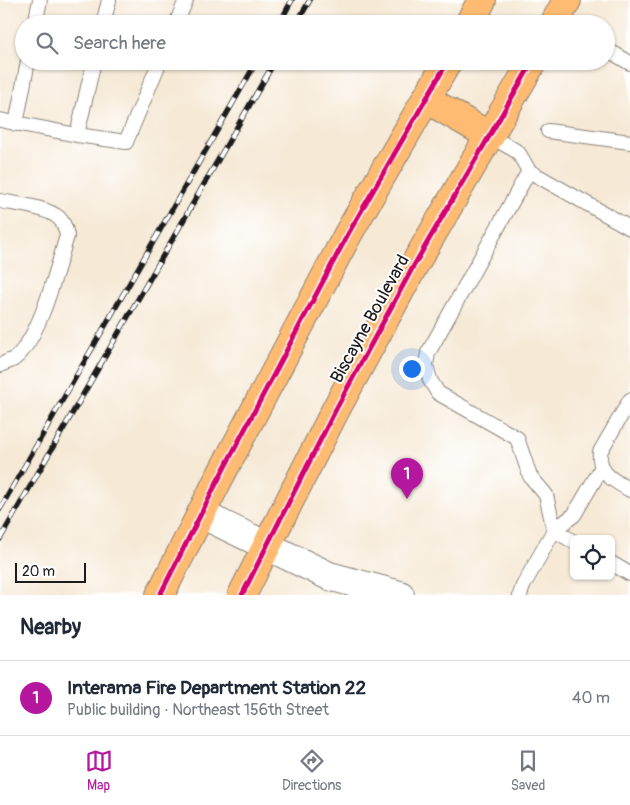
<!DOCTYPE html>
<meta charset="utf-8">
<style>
body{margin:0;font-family:Pangolin,sans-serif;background:#f6f6f7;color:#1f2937}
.controls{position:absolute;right:15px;bottom:15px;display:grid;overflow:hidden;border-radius:8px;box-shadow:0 1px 4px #0004}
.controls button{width:45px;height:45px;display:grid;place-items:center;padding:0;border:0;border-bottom:1px solid #e0e1e3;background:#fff;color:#1f2937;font:25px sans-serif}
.scale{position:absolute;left:15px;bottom:12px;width:71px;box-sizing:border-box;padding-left:5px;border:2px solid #1c1c1c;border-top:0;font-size:14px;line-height:18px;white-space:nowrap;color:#1c1c1c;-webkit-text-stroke:4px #fff;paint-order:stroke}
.you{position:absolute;left:411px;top:368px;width:18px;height:18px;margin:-12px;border:4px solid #fff;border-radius:50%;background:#1a73e8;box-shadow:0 0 0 8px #1a73e833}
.badge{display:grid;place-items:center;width:32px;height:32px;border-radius:50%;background:#b5179e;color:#fff;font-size:16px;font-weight:700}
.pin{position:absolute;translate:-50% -41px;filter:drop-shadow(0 1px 2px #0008)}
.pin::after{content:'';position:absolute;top:26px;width:18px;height:15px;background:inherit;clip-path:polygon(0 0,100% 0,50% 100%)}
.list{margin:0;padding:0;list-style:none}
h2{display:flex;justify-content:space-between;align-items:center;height:65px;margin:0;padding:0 20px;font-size:21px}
h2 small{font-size:16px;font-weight:400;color:#747a83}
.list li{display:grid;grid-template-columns:32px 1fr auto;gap:15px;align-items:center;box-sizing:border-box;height:75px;padding:0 20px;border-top:1px solid #e0e1e3}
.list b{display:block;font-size:19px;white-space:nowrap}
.list p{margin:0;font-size:16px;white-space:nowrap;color:#747a83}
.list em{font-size:16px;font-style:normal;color:#747a83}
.icon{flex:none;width:28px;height:28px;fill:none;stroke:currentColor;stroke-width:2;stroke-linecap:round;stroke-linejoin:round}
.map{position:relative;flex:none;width:630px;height:595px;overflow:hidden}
.search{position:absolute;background:#fff;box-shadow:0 1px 4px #0004;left:15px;right:15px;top:15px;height:55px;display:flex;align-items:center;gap:12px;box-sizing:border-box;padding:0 18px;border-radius:28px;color:#747a83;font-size:19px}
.sheet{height:140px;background:#fff}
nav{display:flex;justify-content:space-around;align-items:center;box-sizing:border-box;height:70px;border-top:1px solid #e0e1e3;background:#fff;font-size:14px;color:#747a83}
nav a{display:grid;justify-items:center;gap:2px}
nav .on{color:#b5179e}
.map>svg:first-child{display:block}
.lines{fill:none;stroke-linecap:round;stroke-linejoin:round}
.lane-casing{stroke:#898278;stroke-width:16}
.street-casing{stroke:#898278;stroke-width:30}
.primary-casing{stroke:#898278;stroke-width:30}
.lane{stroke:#fff;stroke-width:14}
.street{stroke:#fff;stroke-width:28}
.primary{stroke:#febb71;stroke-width:28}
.rail-casing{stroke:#1c1c1c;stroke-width:5.5}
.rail{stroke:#fff;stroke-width:4;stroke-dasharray:11;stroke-linecap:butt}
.cycleway-casing{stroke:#fff;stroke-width:8}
.cycleway{stroke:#d6006c;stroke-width:5}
.labels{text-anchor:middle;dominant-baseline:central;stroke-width:4;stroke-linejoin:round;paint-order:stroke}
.street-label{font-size:18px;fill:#1c1c1c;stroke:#fff}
</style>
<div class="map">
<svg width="630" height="595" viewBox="0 0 630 595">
<rect width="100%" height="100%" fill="#fff"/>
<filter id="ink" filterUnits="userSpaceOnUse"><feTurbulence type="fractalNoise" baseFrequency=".02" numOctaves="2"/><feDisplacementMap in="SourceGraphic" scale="10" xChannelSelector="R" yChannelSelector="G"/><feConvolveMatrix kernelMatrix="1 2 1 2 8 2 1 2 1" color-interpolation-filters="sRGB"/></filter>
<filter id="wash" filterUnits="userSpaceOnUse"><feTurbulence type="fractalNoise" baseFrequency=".0096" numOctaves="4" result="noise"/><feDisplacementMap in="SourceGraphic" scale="20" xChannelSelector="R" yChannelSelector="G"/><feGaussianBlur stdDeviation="1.12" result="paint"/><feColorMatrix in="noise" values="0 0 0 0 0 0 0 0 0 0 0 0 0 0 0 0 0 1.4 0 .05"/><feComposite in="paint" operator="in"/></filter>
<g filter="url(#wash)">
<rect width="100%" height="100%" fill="#f6e9d5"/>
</g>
<g filter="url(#ink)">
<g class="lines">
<defs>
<g id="lane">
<polyline points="35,24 40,0"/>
<polyline points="103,24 109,0"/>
<polyline points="176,24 186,0"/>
<polyline points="606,49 630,63"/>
<polyline points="0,120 77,135 126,142 160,61"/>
<polyline points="16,124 28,61"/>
<polyline points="548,131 630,142"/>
<polyline points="77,135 94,61"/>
<polyline points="490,136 518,152 529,171 630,228"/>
<polyline points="529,171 428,353 426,365 430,380 438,393 517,438 530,476 546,495 554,530 574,515 602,467"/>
<path d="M0,201c16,3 47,6 59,17 5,5 7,11 8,18 -10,32 -27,103 -53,123 -4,2 -9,4 -14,6"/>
<path d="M630,400l-30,52c-2,22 13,28 30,38"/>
<polyline points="611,563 630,574"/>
<polyline points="520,595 523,586 554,530 574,542"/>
</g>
<polyline id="street" points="201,514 329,576 400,595"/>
<g id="primary">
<polyline points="469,24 482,0"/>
<polyline points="554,24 567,0"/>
<polyline points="426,99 490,136"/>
<polyline points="160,595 217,482 348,234 448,61"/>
<polyline points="242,595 336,409 413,267 533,61"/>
</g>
</defs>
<use href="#lane" class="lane-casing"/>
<use href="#street" class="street-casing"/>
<use href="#primary" class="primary-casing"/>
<use href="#lane" class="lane"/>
<use href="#street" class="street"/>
<use href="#primary" class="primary"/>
<defs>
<g id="rail">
<polyline points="279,24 292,0"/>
<polyline points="296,24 310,0"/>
<polyline points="0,509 257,61"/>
<polyline points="0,539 275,61"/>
</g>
</defs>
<use href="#rail" class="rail-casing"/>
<use href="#rail" class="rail"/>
<defs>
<g id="cycleway">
<polyline points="160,595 217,482 348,234 448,61"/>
<polyline points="242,595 336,409 413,267 533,61"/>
</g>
</defs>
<use href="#cycleway" class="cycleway-casing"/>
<use href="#cycleway" class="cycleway"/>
</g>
</g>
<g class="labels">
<g class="street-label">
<text transform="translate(370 319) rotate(-61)">Biscayne Boulevard</text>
</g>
</g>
</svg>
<div class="controls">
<button><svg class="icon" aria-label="locate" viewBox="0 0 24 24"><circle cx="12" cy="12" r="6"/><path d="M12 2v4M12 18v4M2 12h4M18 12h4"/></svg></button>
</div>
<div class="scale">20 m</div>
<div class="you"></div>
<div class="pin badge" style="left:407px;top:499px">1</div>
<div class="search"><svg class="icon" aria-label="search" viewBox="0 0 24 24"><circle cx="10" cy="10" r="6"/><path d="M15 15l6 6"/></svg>Search here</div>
</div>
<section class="sheet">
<h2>Nearby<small></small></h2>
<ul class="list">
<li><span class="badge">1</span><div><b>Interama Fire Department Station 22</b><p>Public building · Northeast 156th Street</p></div><em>40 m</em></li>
</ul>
</section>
<nav>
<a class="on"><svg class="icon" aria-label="map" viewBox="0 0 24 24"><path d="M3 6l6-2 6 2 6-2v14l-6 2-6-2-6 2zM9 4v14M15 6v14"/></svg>Map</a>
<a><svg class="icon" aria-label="directions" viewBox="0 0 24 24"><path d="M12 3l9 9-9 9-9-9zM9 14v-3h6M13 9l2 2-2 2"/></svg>Directions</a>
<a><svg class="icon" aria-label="saved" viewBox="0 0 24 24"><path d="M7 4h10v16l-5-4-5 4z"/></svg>Saved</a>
</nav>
